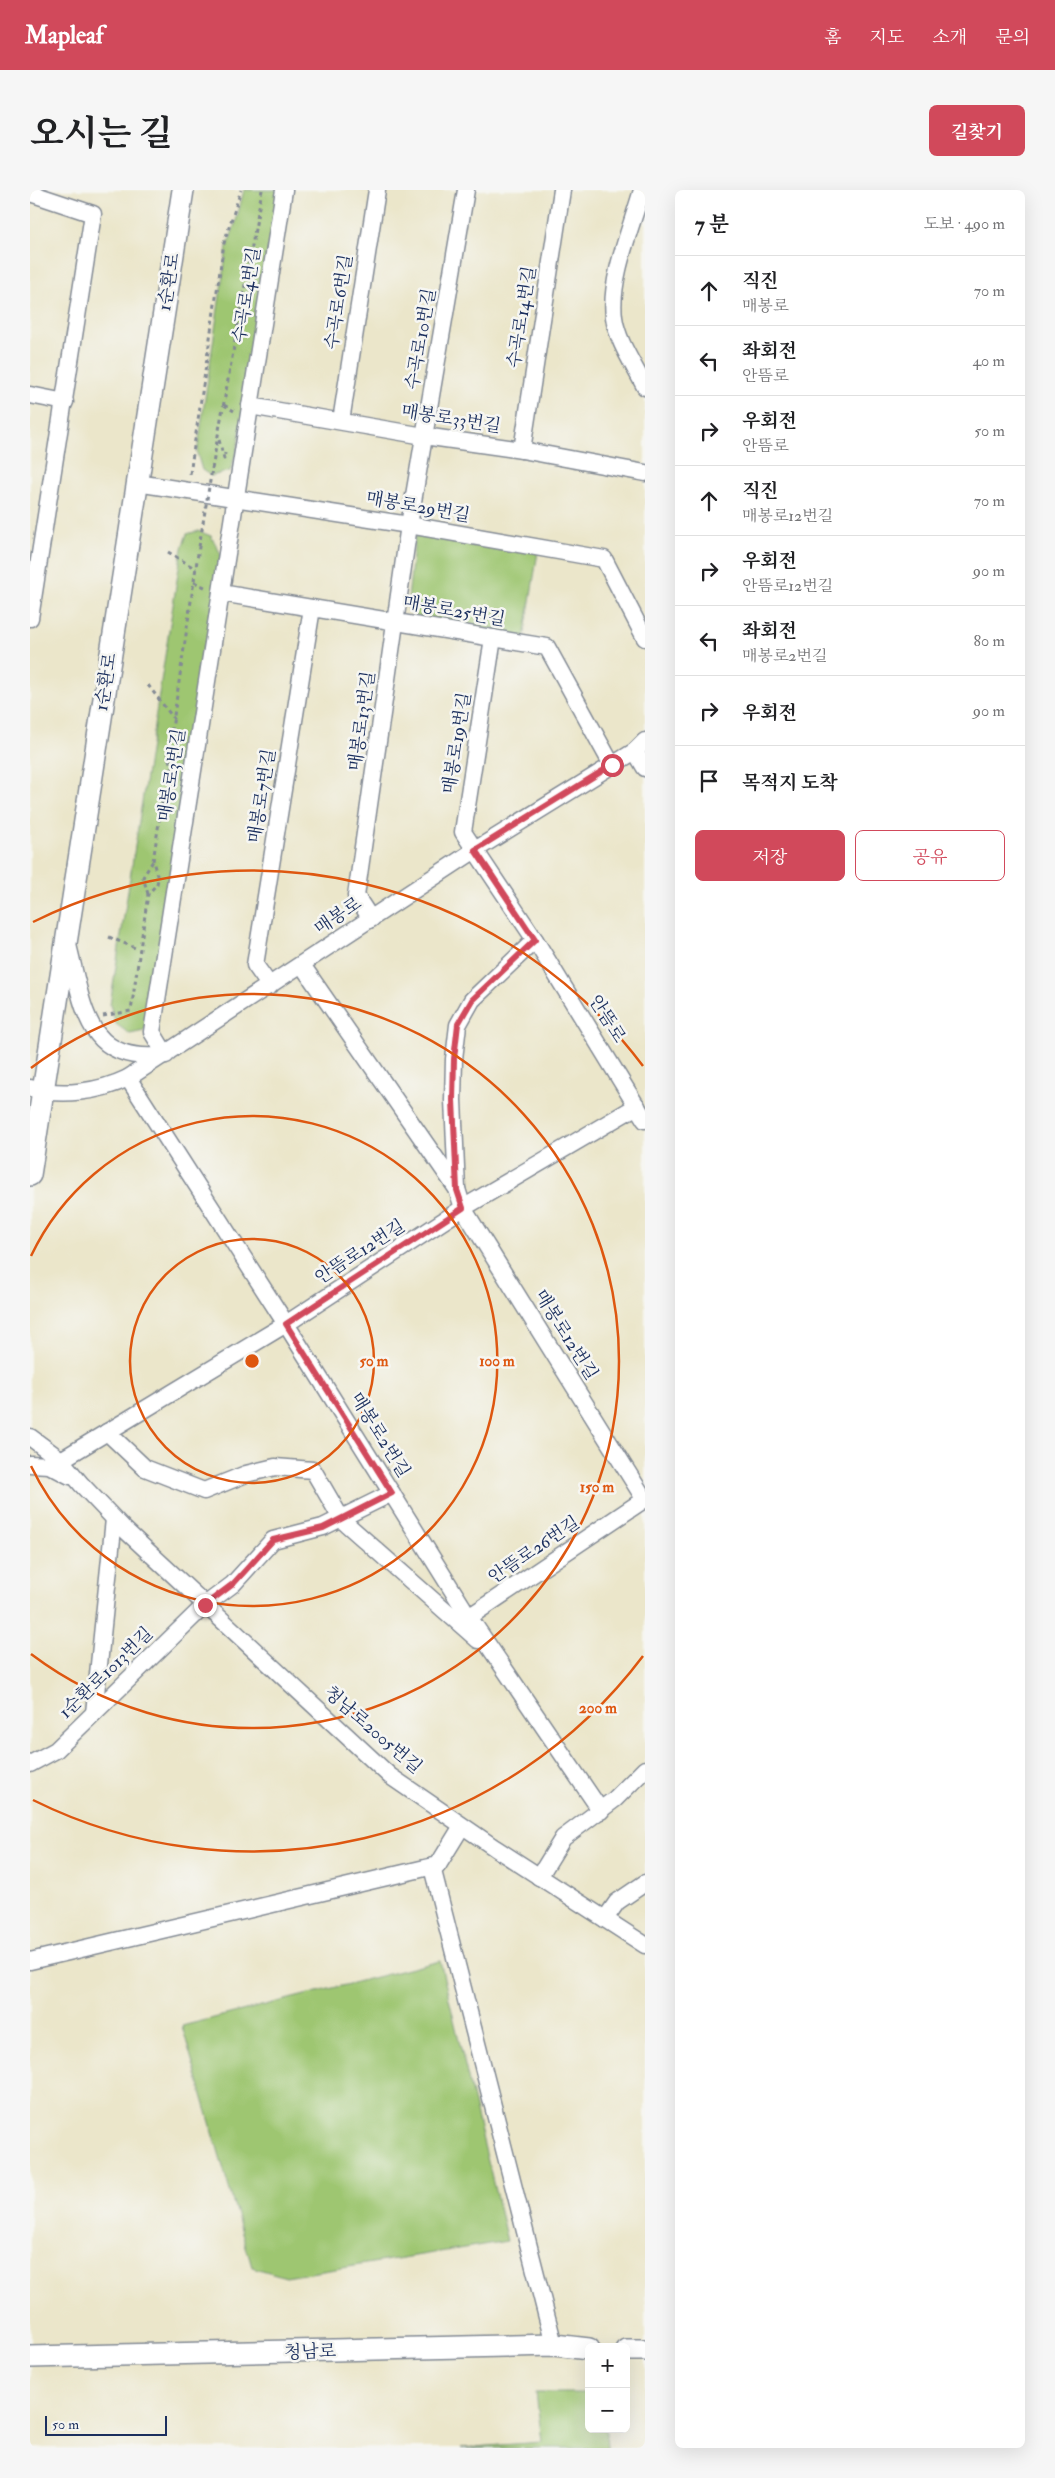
<!DOCTYPE html>
<html lang="ko">
<meta charset="utf-8">
<style>
body{margin:0;font-family:"IM FELL Double Pica","Noto Serif KR",serif;background:#f6f6f6;color:#202124}
.controls{position:absolute;right:15px;bottom:15px;display:grid;overflow:hidden;border-radius:8px;box-shadow:0 5px 20px #0002}
.controls button{width:45px;height:45px;display:grid;place-items:center;padding:0;border:0;border-bottom:1px solid #e0e0e0;background:#fff;color:#202124;font:25px sans-serif}
.scale{position:absolute;left:15px;bottom:12px;width:122px;box-sizing:border-box;padding-left:5px;border:2px solid #1b2f5e;border-top:0;font-size:14px;line-height:18px;white-space:nowrap;color:#1b2f5e;-webkit-text-stroke:4px #f6f6f2;paint-order:stroke}
.stop{position:absolute;width:15px;height:15px;margin:-11px;border:4px solid #d1495b;border-radius:50%;background:#fff}
.stop.end{background:#d1495b;border-color:#fff;box-shadow:0 1px 5px #0008}
.list{margin:0;padding:0;list-style:none}
h2{display:flex;justify-content:space-between;align-items:center;height:65px;margin:0;padding:0 20px;font-size:21px}
h2 small{font-size:16px;font-weight:400;color:#757577}
.list li{display:grid;grid-template-columns:32px 1fr auto;gap:15px;align-items:center;box-sizing:border-box;height:70px;padding:0 20px;border-top:1px solid #e0e0e0}
.list b{display:block;font-size:19px;white-space:nowrap}
.list p{margin:0;font-size:16px;white-space:nowrap;color:#757577}
.list em{font-size:16px;font-style:normal;color:#757577}
.actions{display:flex;gap:10px;padding:15px 20px}
.actions a{flex:1;padding:11px 0;border:1px solid #d1495b;border-radius:8px;text-align:center;font-size:18px;color:#d1495b}
.actions .main{background:#d1495b;color:#fff}
.icon{flex:none;width:28px;height:28px;fill:none;stroke:currentColor;stroke-width:2;stroke-linecap:round;stroke-linejoin:round}
.map{position:relative;flex:none;width:615px;height:2258px;overflow:hidden;border-radius:8px}
header{display:flex;align-items:center;gap:30px;box-sizing:border-box;height:70px;padding:0 25px;background:#d1495b;color:#fff}
header strong{font-size:24px}
nav{display:flex;gap:28px;margin-inline-start:auto;font-size:18px}
.intro{display:flex;align-items:center;justify-content:space-between;box-sizing:border-box;height:120px;padding:0 30px}
h1{margin:0;font-size:35px}
.button{padding:12px 22px;border-radius:8px;background:#d1495b;color:#fff;font-size:18px;font-weight:700}
main{display:flex;gap:30px;padding:0 30px}
aside{flex:1;background:#fff;border-radius:8px;box-shadow:0 5px 20px #0002}
.map>svg:first-child{display:block}
.green{fill:#9ec671;stroke:#5c7a68}
.lines{fill:none;stroke-linecap:round;stroke-linejoin:round}
.minor-casing{stroke:#838a94;stroke-width:19}
.major-casing{stroke:#838a94;stroke-width:24}
.path{stroke:#838a94;stroke-width:3;stroke-dasharray:4 4;stroke-linecap:butt}
.minor{stroke:#fff;stroke-width:16}
.major{stroke:#fff;stroke-width:21}
.path-bridge{stroke:#838a94;stroke-width:3;stroke-dasharray:4 4;stroke-linecap:butt}
.route{stroke:#d1495b;stroke-width:6}
.ring{fill:none;stroke:#de5710;stroke-width:2.5}
.labels{text-anchor:middle;dominant-baseline:central;stroke-width:5;stroke-linejoin:round;paint-order:stroke}
.street-label{font-size:18px;fill:#1b2f5e;stroke:#f6f6f2}
.centre{fill:#de5710;stroke:#f6f6f2;stroke-width:2.5}
.ring-label{font-size:15px;text-anchor:middle;font-weight:bold;fill:#de5710;stroke:#f6f6f2;stroke-width:5;stroke-linejoin:round;paint-order:stroke}
</style>
<header>
<strong>Mapleaf</strong>
<nav><a>홈</a><a>지도</a><a>소개</a><a>문의</a></nav>
</header>
<div class="intro"><h1>오시는 길</h1><a class="button">길찾기</a></div>
<main>
<div class="map">
<svg width="615" height="2258" viewBox="0 0 615 2258">
<rect width="100%" height="100%" fill="#f6f6f2"/>
<filter id="ink" filterUnits="userSpaceOnUse"><feTurbulence type="fractalNoise" baseFrequency=".02" numOctaves="2"/><feDisplacementMap in="SourceGraphic" scale="10" xChannelSelector="R" yChannelSelector="G"/><feConvolveMatrix kernelMatrix="1 2 1 2 8 2 1 2 1" color-interpolation-filters="sRGB"/></filter>
<filter id="wash" filterUnits="userSpaceOnUse"><feTurbulence type="fractalNoise" baseFrequency=".0096" numOctaves="4" result="noise"/><feDisplacementMap in="SourceGraphic" scale="20" xChannelSelector="R" yChannelSelector="G"/><feGaussianBlur stdDeviation="1.12" result="paint"/><feColorMatrix in="noise" values="0 0 0 0 0 0 0 0 0 0 0 0 0 0 0 0 0 1.4 0 .05"/><feComposite in="paint" operator="in"/></filter>
<g filter="url(#wash)">
<rect width="100%" height="100%" fill="#ebe6ca"/>
<g class="green">
<polygon points="214,0 249,0 207,261 200,281 181,286 172,280 167,263 197,57 206,31"/>
<polygon points="168,341 181,346 191,364 120,824 114,841 100,844 86,834 80,815 152,358 157,344"/>
<polygon points="393,341 508,362 494,448 385,426 377,417 385,347"/>
<polygon points="410,1771 477,2051 256,2087 222,2077 152,1836"/>
<polygon points="506,2203 559,2203 559,2239 576,2239 577,2258 431,2258 512,2252"/>
</g>
</g>
<g filter="url(#ink)">
<g class="lines">
<defs>
<g id="minor">
<path d="M612,0c-10,36 -33,89 -28,127 3,24 20,48 31,70"/>
<polyline points="0,3 63,24 0,428"/>
<polyline points="0,205 35,212"/>
<polyline points="220,216 394,246 492,260 615,283"/>
<polyline points="311,231 347,0"/>
<polyline points="492,260 532,0"/>
<polyline points="107,293 379,335 574,369 615,448"/>
<polyline points="191,403 517,457 582,575"/>
<polyline points="463,448 433,642 505,750 615,930"/>
<polyline points="605,561 615,578"/>
<polyline points="341,729 326,706 379,335 436,0"/>
<path d="M38,755c16,62 17,120 98,110l-14,-23 132,-842"/>
<polyline points="272,775 427,999 433,1018 615,1310"/>
<polyline points="240,796 225,775 282,418"/>
<polyline points="98,888 256,1134 439,1427 571,1621"/>
<path d="M0,898c32,9 69,4 98,-10l347,-228 160,-99 10,-10"/>
<polyline points="427,999 423,910 424,869 428,835 442,810 505,750"/>
<polyline points="77,1242 115,1278 174,1301 216,1284 245,1277 283,1280 312,1330 448,1450"/>
<polyline points="0,1247 31,1270 51,1294 95,1340 360,1586 465,1658 615,1755"/>
<polyline points="31,1270 256,1134 433,1018 607,916"/>
<polyline points="0,1274 19,1275 40,1286"/>
<polyline points="439,1427 615,1309"/>
<polyline points="64,1523 84,1329"/>
<polyline points="0,1574 26,1560 175,1415 203,1394 243,1350 293,1337 362,1303"/>
<polyline points="408,1675 403,1681 524,2155"/>
<polyline points="509,1687 533,1648 585,1609 615,1579"/>
<polyline points="575,1729 587,1712 615,1693"/>
<polyline points="0,1771 408,1675 432,1636"/>
</g>
<g id="major">
<polyline points="0,985 153,0"/>
<polyline points="596,2160 615,2160"/>
<polyline points="0,2167 524,2155 559,2159"/>
</g>
</defs>
<use href="#minor" class="minor-casing"/>
<use href="#major" class="major-casing"/>
<g class="path">
<polyline points="194,215 204,221"/>
<polyline points="189,250 194,269 195,263"/>
<polyline points="182,279 232,0"/>
<polyline points="160,284 194,53 211,0"/>
<polyline points="138,362 166,379"/>
<polyline points="164,392 177,398"/>
<polyline points="118,495 144,529"/>
<polyline points="145,588 138,566 169,357"/>
<polyline points="118,704 113,687 123,671"/>
<polyline points="79,747 110,760"/>
<polyline points="73,826 101,821 118,704 127,694 128,689 123,671 133,607 144,594"/>
</g>
<use href="#minor" class="minor"/>
<use href="#major" class="major"/>
<polyline class="path-bridge" points="169,357 182,279"/>
</g>
</g>
<g class="lines" filter="url(#ink)">
<polyline class="route" points="175,1415 203,1394 243,1350 293,1338 362,1303 256,1134 433,1018 427,1000 423,910 424,869 428,834 442,810 505,750 445,660 582,575"/>
</g>
<g class="ring">
<circle cx="222" cy="1171" r="122"/>
<path d="M1 1066A245 245 0 1 1 1 1276"/>
<path d="M1 878A367 367 0 1 1 1 1464"/>
<path d="M613 1466A490 490 0 0 1 3 1610M3 732A490 490 0 0 1 613 876"/>
</g>
<g class="labels">
<g class="street-label">
<text transform="translate(139 92) rotate(-81)">1순환로</text>
<text transform="translate(217 105) rotate(-81)">수곡로4번길</text>
<text transform="translate(309 112) rotate(-81)">수곡로6번길</text>
<text transform="translate(492 127) rotate(-81)">수곡로14번길</text>
<text transform="translate(391 149) rotate(-80)">수곡로10번길</text>
<text transform="translate(421 229) rotate(9)">매봉로33번길</text>
<text transform="translate(388 317) rotate(10)">매봉로29번길</text>
<text transform="translate(424 421) rotate(10)">매봉로25번길</text>
<text transform="translate(76 492) rotate(-81)">1순환로</text>
<text transform="translate(332 531) rotate(-82)">매봉로13번길</text>
<text transform="translate(427 553) rotate(-81)">매봉로19번길</text>
<text transform="translate(142 585) rotate(-81)">매봉로3번길</text>
<text transform="translate(232 606) rotate(-81)">매봉로7번길</text>
<text transform="translate(308 726) rotate(-34)">매봉로</text>
<text transform="translate(577 829) rotate(58)">안뜸로</text>
<text transform="translate(330 1062) rotate(-33)">안뜸로12번길</text>
<text transform="translate(536 1145) rotate(58)">매봉로12번길</text>
<text transform="translate(350 1245) rotate(58)">매봉로2번길</text>
<text transform="translate(504 1360) rotate(-34)">안뜸로26번길</text>
<text transform="translate(76 1483) rotate(-44)">1순환로1013번길</text>
<text transform="translate(343 1540) rotate(41)">청남로2005번길</text>
<text transform="translate(280 2162) rotate(-2)">청남로</text>
</g>
</g>
<circle cx="222" cy="1171" r="8" class="centre"/>
<g class="ring-label">
<text x="344" y="1176">50 m</text>
<text x="467" y="1176">100 m</text>
<text x="567" y="1302">150 m</text>
<text x="568" y="1523">200 m</text>
</g>
</svg>
<div class="controls">
<button>+</button>
<button>−</button>
</div>
<div class="scale">50 m</div>
<div class="stop" style="left:582px;top:575px"></div>
<div class="stop end" style="left:175px;top:1415px"></div>
</div>
<aside>
<h2>7 분<small>도보 · 490 m</small></h2>
<ul class="list">
<li><svg class="icon" aria-label="ahead" viewBox="0 0 24 24"><path d="M12 20V5M6 11l6-6 6 6"/></svg><div><b>직진</b><p>매봉로</p></div><em>70 m</em></li>
<li><svg class="icon" aria-label="left" viewBox="0 0 24 24"><path d="M17 20v-9H6M10 6l-5 5 5 5"/></svg><div><b>좌회전</b><p>안뜸로</p></div><em>40 m</em></li>
<li><svg class="icon" aria-label="right" viewBox="0 0 24 24"><path d="M7 20v-9h11M14 6l5 5-5 5"/></svg><div><b>우회전</b><p>안뜸로</p></div><em>50 m</em></li>
<li><svg class="icon" aria-label="ahead" viewBox="0 0 24 24"><path d="M12 20V5M6 11l6-6 6 6"/></svg><div><b>직진</b><p>매봉로12번길</p></div><em>70 m</em></li>
<li><svg class="icon" aria-label="right" viewBox="0 0 24 24"><path d="M7 20v-9h11M14 6l5 5-5 5"/></svg><div><b>우회전</b><p>안뜸로12번길</p></div><em>90 m</em></li>
<li><svg class="icon" aria-label="left" viewBox="0 0 24 24"><path d="M17 20v-9H6M10 6l-5 5 5 5"/></svg><div><b>좌회전</b><p>매봉로2번길</p></div><em>80 m</em></li>
<li><svg class="icon" aria-label="right" viewBox="0 0 24 24"><path d="M7 20v-9h11M14 6l5 5-5 5"/></svg><div><b>우회전</b></div><em>90 m</em></li>
<li><svg class="icon" aria-label="arrive" viewBox="0 0 24 24"><path d="M6 21V4h12l-3 4 3 4H6"/></svg><div><b>목적지 도착</b></div></li>
</ul>
<div class="actions"><a class="main">저장</a><a>공유</a></div>
</aside>
</main>
